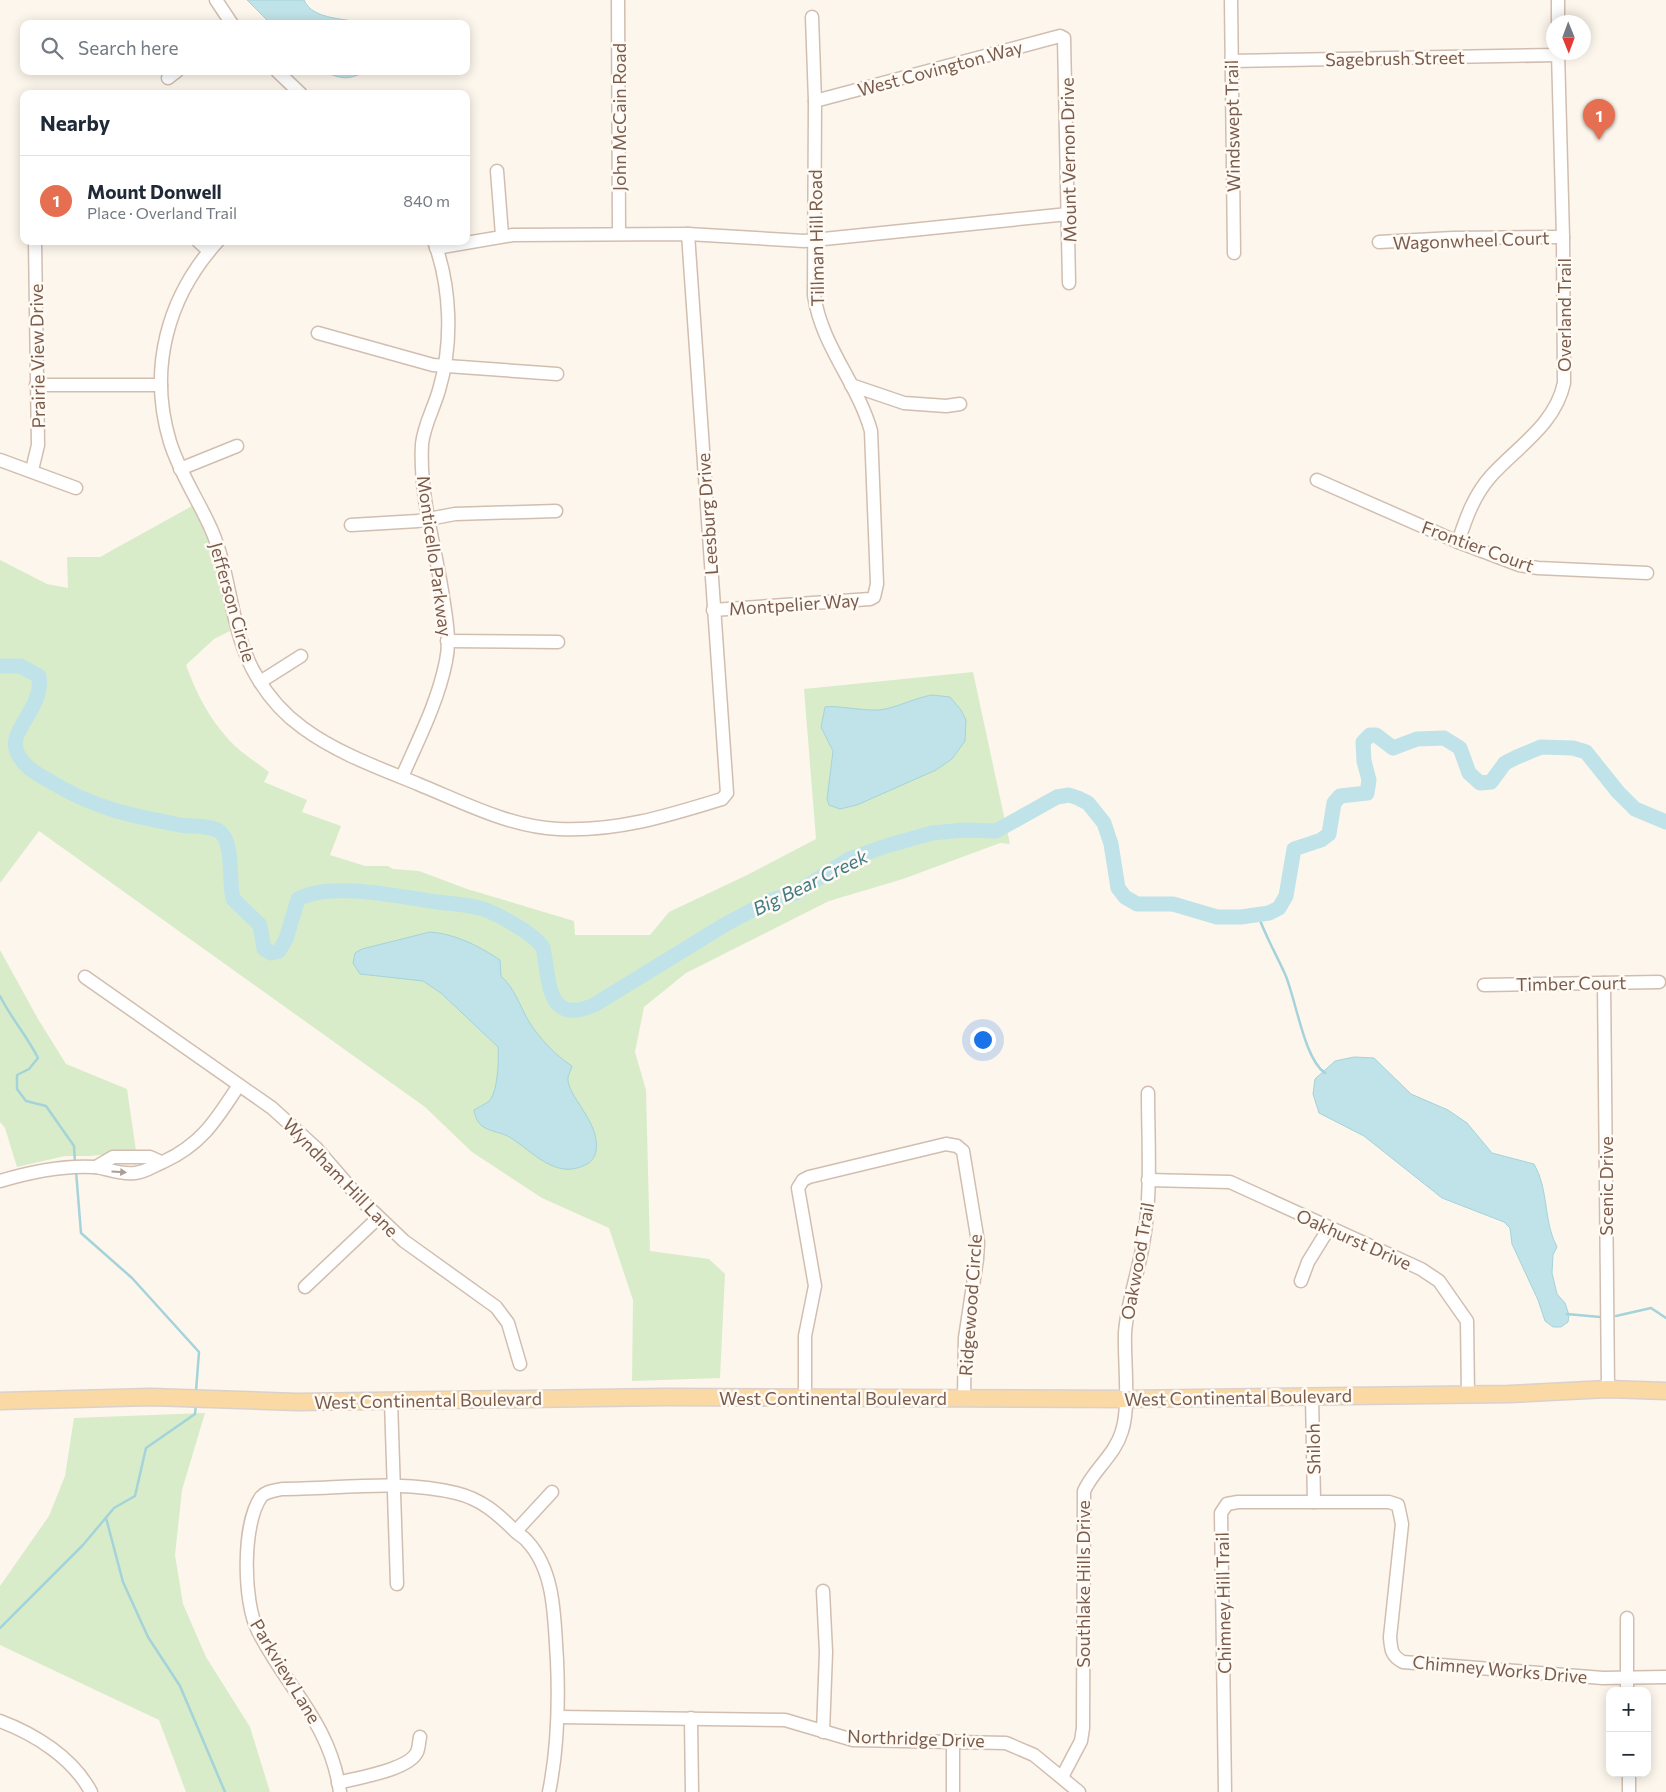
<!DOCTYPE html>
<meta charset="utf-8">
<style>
body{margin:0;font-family:Commissioner,sans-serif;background:#f6f6f7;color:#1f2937}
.controls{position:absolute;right:15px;bottom:15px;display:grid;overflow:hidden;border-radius:10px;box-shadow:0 2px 12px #0003}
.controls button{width:45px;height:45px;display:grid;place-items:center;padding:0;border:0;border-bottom:1px solid #e0e1e3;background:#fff;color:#1f2937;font:25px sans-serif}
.compass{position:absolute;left:1546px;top:15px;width:45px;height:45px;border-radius:50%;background:#fff;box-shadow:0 2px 12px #0003;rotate:179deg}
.you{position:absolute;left:982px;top:1039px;width:18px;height:18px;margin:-12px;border:4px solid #fff;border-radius:50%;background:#1a73e8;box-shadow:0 0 0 8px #1a73e833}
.badge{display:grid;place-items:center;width:32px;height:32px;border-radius:50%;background:#e76f51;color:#fff;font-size:16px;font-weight:700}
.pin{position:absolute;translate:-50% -41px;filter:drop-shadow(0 1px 2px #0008)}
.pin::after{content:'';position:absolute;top:26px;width:18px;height:15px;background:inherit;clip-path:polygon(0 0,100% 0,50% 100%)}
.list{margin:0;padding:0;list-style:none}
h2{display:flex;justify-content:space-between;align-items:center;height:65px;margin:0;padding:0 20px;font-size:21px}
h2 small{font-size:16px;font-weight:400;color:#747a83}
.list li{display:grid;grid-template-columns:32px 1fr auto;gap:15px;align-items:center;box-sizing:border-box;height:90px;padding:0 20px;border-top:1px solid #e0e1e3}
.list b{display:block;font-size:19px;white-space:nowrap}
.list p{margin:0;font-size:16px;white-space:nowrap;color:#747a83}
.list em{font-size:16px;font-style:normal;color:#747a83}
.icon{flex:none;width:28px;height:28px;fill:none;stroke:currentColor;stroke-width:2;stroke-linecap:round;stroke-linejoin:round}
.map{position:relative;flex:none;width:1666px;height:1792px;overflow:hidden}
.search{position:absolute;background:#fff;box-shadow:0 2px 12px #0003;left:20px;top:20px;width:450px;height:55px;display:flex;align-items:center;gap:12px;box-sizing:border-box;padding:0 18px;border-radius:10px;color:#747a83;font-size:19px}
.panel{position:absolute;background:#fff;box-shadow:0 2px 12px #0003;left:20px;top:90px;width:450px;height:155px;border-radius:10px}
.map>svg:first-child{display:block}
.green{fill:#d8ecc9}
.water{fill:#bfe3e8;stroke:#a5d3da}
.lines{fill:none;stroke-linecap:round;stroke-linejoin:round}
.stream{stroke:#a5d3da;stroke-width:2.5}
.river{stroke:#bfe3e8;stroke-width:15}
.minor-casing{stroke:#d1beb0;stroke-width:15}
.major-casing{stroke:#dad1cd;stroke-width:19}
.minor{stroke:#fff;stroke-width:12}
.major{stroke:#fbd9a5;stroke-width:16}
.oneway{fill:#af9d94}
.labels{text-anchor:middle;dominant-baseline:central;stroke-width:5;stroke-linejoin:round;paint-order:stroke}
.street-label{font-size:18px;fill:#7a5c4d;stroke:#fffaf3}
.water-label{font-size:19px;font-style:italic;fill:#437c86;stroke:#fffaf3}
</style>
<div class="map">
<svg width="1666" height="1792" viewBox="0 0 1666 1792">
<rect width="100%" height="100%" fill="#fdf6ec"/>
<g class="green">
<path d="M192,506l17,24 16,64 5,37 -16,8 -28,26c10,28 23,53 43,75 11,12 27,22 40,32l-5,10 43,18 -5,12 39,14 -11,29 35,11h23l5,3 26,2 48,18 107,32 1,14h75l19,-23 78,-37 69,-36 -12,-150 169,-17 37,172 -10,-1 -97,36 -74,22 -143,72 -42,34 -9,45 11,38 4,161 59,8 16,15 -5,104 -88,3 1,-81 -24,-72 -67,-30 -70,-46 -47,-45 -386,-276 -39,52v-323l47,24 21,4 -1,-31h33z"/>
<polygon points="0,950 38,1019 66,1064 127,1089 136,1151 90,1156 65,1156 17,1167 5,1128 0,1122"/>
<polygon points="205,1413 182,1490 175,1555 183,1604 206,1657 250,1727 270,1792 186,1792 159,1720 0,1645 0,1586 49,1516 65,1476 74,1418"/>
</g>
<g class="water">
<path d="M247,0h57c9,21 44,18 64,24h-97z"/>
<path d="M323,71h44c-19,9 -24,9 -44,0z"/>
<path d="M932,695l18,2 11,13 5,10 -1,21 -13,18 -16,11 -79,35 -17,4 -11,-4 -2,-6 6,-48 -12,-24 4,-20c8,-2 41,4 54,3 18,-2 35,-12 53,-15z"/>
<path d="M430,932c26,2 49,14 70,28l1,16c14,13 18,28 27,44 10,17 28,36 44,46 -1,3 -3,8 -4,11 -2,19 33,45 28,74 -1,7 -6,12 -11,14 -29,15 -52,-13 -74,-27 -9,-6 -21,-6 -29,-12 -5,-4 -7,-10 -8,-16 4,-3 10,-5 14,-8 10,-7 11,-44 10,-55l-57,-54 -18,-12 -63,-7 -7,-11 2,-10 7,-4z"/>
<path d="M1354,1057l20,1 37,36 37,16 19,13 25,30 42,11c15,25 9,57 23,83l-4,8 -1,18 5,21 8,9 4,12 -1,7 -7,5h-8l-8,-6 -7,-21 -26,-56 -2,-16 -6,-6 -62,-24 -78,-62 -45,-23 -6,-19 2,-15 20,-18z"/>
</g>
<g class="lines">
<g class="stream">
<path d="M1258,915c7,20 18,39 27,59 11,25 19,85 40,99"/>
<path d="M0,996c11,22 27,40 38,62l-9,11 -12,6v14l9,12 20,5 28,40 1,17"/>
<polyline points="76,1171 81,1233 132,1278 199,1352 196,1391"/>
<polyline points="1567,1314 1600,1317"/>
<polyline points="1616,1316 1651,1308 1666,1318"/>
<polyline points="106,1518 123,1582 148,1637 180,1686 225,1792"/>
<polyline points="0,1628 83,1545 114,1508 135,1496 146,1448 195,1414 196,1404"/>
</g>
<path class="river" d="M0,666h20l19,10c5,31 -29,53 -23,73 4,15 19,24 32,31 45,28 80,35 132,45 12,2 36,-1 43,10 10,13 6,47 10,64l27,26 4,24 7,4 8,-2 7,-12 12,-40c33,-18 103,-2 139,3 15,2 32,2 46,7 15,5 53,26 60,39 7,33 3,78 51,57l132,-81 45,-24 25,-7 53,-34 37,-13 46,-13 32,-3 32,1 61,-34 12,-2 9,3 10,5 16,20 7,21 7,44 7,9 12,7h36l44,13h24l28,-4 10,-5 7,-12 8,-47 27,-9 8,-6 5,-31 6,-7 27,-3 2,-13 -5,-19 -1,-19 7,-7h6l17,13 24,-9 27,-1 16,10 9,25 11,10 11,-1 14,-19 12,-6 24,-10 32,1 13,4 32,40 17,17 31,13"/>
<defs>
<g id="minor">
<polyline points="216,0 232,24"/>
<polyline points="618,0 619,233"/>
<polyline points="1231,0 1234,253"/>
<polyline points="1558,0 1558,22"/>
<polyline points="1231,61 1558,55"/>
<polyline points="277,71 301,94"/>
<polyline points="168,78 177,71"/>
<polyline points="815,101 1060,36 1064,38 1069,283"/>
<polyline points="497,171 502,235"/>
<polyline points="198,241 209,251"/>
<path d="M218,241c-51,56 -70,128 -48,201 10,32 29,59 42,89 20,47 18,102 45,146 11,19 28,38 46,51 34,25 76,40 115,56 44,18 92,43 140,45 58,3 109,-13 164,-30l5,-6 -39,-559"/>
<polyline points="1379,242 1453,238 1563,237"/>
<polyline points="436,248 513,235 688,234 804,241 1068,214"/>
<polyline points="318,333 433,365 557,374"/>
<polyline points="36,385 161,385"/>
<polyline points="851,385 904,403 946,406 960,404"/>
<polyline points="0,460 76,488"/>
<polyline points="180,469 237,446"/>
<polyline points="32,470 38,445 35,241"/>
<polyline points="1317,480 1458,542 1519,565 1538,568 1647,573"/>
<polyline points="351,525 418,521 455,514 556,511"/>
<path d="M1458,542c8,-24 16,-47 33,-66 26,-29 64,-51 73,-93l-1,-146 -5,-185"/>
<path d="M713,610l157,-11 4,-2 3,-13 -6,-153c-14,-49 -49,-84 -57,-136l1,-194 -3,-84"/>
<polyline points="447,641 558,642"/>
<polyline points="260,682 301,656"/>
<path d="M402,777c16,-37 36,-75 44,-116 4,-18 1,-38 -2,-57 -7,-53 -25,-105 -22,-160 2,-19 12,-36 17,-54 14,-47 12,-103 -5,-149"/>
<polyline points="85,977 272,1108 316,1148 361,1200 404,1241 496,1307 508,1323 520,1364"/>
<polyline points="1604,983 1608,1389"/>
<polyline points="1484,985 1659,982"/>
<polyline points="96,1167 113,1157 150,1157 161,1162"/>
<polyline points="1148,1180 1230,1182 1421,1269 1439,1281 1467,1321 1468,1395"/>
<path d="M0,1181c30,-9 62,-16 94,-14 14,1 24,8 41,6 11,-1 18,-7 28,-11 39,-18 53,-42 76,-77"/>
<polyline points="1301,1281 1308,1262 1329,1228"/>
<polyline points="305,1287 378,1218"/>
<polyline points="1312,1396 1314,1502"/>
<polyline points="805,1398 805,1336 815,1286 798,1188 803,1180 809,1177 946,1144 957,1146 963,1151 978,1242 977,1259 965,1338 964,1397"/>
<polyline points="391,1401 397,1584"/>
<polyline points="516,1531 552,1492"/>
<polyline points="1627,1618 1627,1691"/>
<polyline points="558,1717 785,1720 853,1740 1006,1743 1034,1755 1079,1792"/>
<polyline points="691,1718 692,1792"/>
<path d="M0,1721c35,13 73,37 91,71"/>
<polyline points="823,1732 826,1652 823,1591"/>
<polyline points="1629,1773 1629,1792"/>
<path d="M1062,1777l19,-36 2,-13 1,-237c10,-22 31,-36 38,-60 8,-25 2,-70 3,-98 2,-30 13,-59 18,-89 9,-49 5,-101 5,-151"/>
<path d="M338,1783c18,-5 71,-13 79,-31 2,-4 2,-11 3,-15"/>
<path d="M340,1792c-10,-70 -53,-103 -82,-161 -15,-29 -16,-107 3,-134 5,-6 13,-6 21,-8 57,0 118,-10 174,4 25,6 41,20 59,38 4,4 9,6 12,10 29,31 27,79 30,119 2,45 1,88 -8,132"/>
<polyline points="953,1792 953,1741"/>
<path d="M1225,1792l-4,-279 6,-9 11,-2h151l9,3 4,19 -12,113c1,12 1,19 13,25l200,16 63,-1"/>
</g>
<polyline id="major" points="0,1401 151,1397 297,1402 666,1397 1125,1399 1509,1394 1608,1389 1666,1391"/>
</defs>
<use href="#minor" class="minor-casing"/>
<use href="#major" class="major-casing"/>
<use href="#minor" class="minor"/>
<use href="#major" class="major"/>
</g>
<defs><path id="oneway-solid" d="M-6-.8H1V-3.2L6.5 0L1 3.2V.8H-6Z" transform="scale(1.25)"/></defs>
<use class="oneway" href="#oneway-solid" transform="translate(119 1172) rotate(4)"/>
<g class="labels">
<g class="street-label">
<text transform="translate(1395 58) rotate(-1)">Sagebrush Street</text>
<text transform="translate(940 68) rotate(-15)">West Covington Way</text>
<text transform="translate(619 117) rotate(-90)">John McCain Road</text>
<text transform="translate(1232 126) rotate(-91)">Windswept Trail</text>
<text transform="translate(1068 160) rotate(-91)">Mount Vernon Drive</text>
<text transform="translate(816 238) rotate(-91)">Tillman Hill Road</text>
<text transform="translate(1471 240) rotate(-2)">Wagonwheel Court</text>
<text transform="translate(1564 315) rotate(-90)">Overland Trail</text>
<text transform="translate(37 356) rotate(-91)">Prairie View Drive</text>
<text transform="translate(707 514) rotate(-94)">Leesburg Drive</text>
<text transform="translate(1478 546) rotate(20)">Frontier Court</text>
<text transform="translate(435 556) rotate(82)">Monticello Parkway</text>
<text transform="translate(233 602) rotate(74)">Jefferson Circle</text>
<text transform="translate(794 604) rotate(-4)">Montpelier Way</text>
<text transform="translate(1571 983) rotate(-1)">Timber Court</text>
<text transform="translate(341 1177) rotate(46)">Wyndham Hill Lane</text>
<text transform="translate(1606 1186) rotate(-90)">Scenic Drive</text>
<text transform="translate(1354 1239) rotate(24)">Oakhurst Drive</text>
<text transform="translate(1137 1261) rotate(-80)">Oakwood Trail</text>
<text transform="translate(970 1305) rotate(-86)">Ridgewood Circle</text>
<text transform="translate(1238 1397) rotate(-1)">West Continental Boulevard</text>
<text x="833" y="1398">West Continental Boulevard</text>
<text transform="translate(428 1400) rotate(-1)">West Continental Boulevard</text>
<text transform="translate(1313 1449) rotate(-91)">Shiloh</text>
<text transform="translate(1083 1584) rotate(-90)">Southlake Hills Drive</text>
<text transform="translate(1223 1603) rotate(-91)">Chimney Hill Trail</text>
<text transform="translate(1500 1669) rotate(5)">Chimney Works Drive</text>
<text transform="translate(286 1671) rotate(59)">Parkview Lane</text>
<text transform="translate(916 1738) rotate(2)">Northridge Drive</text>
</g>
<g class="water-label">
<text transform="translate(810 882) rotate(-26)">Big Bear Creek</text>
</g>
</g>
</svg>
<div class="controls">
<button>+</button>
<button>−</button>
</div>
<svg class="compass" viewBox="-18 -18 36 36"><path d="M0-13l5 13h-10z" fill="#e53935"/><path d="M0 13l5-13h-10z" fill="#747a83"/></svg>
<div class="you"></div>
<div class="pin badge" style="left:1599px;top:140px">1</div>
<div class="search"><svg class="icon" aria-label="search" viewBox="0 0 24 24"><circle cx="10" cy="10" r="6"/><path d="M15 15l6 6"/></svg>Search here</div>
<section class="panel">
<h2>Nearby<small></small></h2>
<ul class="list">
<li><span class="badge">1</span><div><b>Mount Donwell</b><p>Place · Overland Trail</p></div><em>840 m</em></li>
</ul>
</section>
</div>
